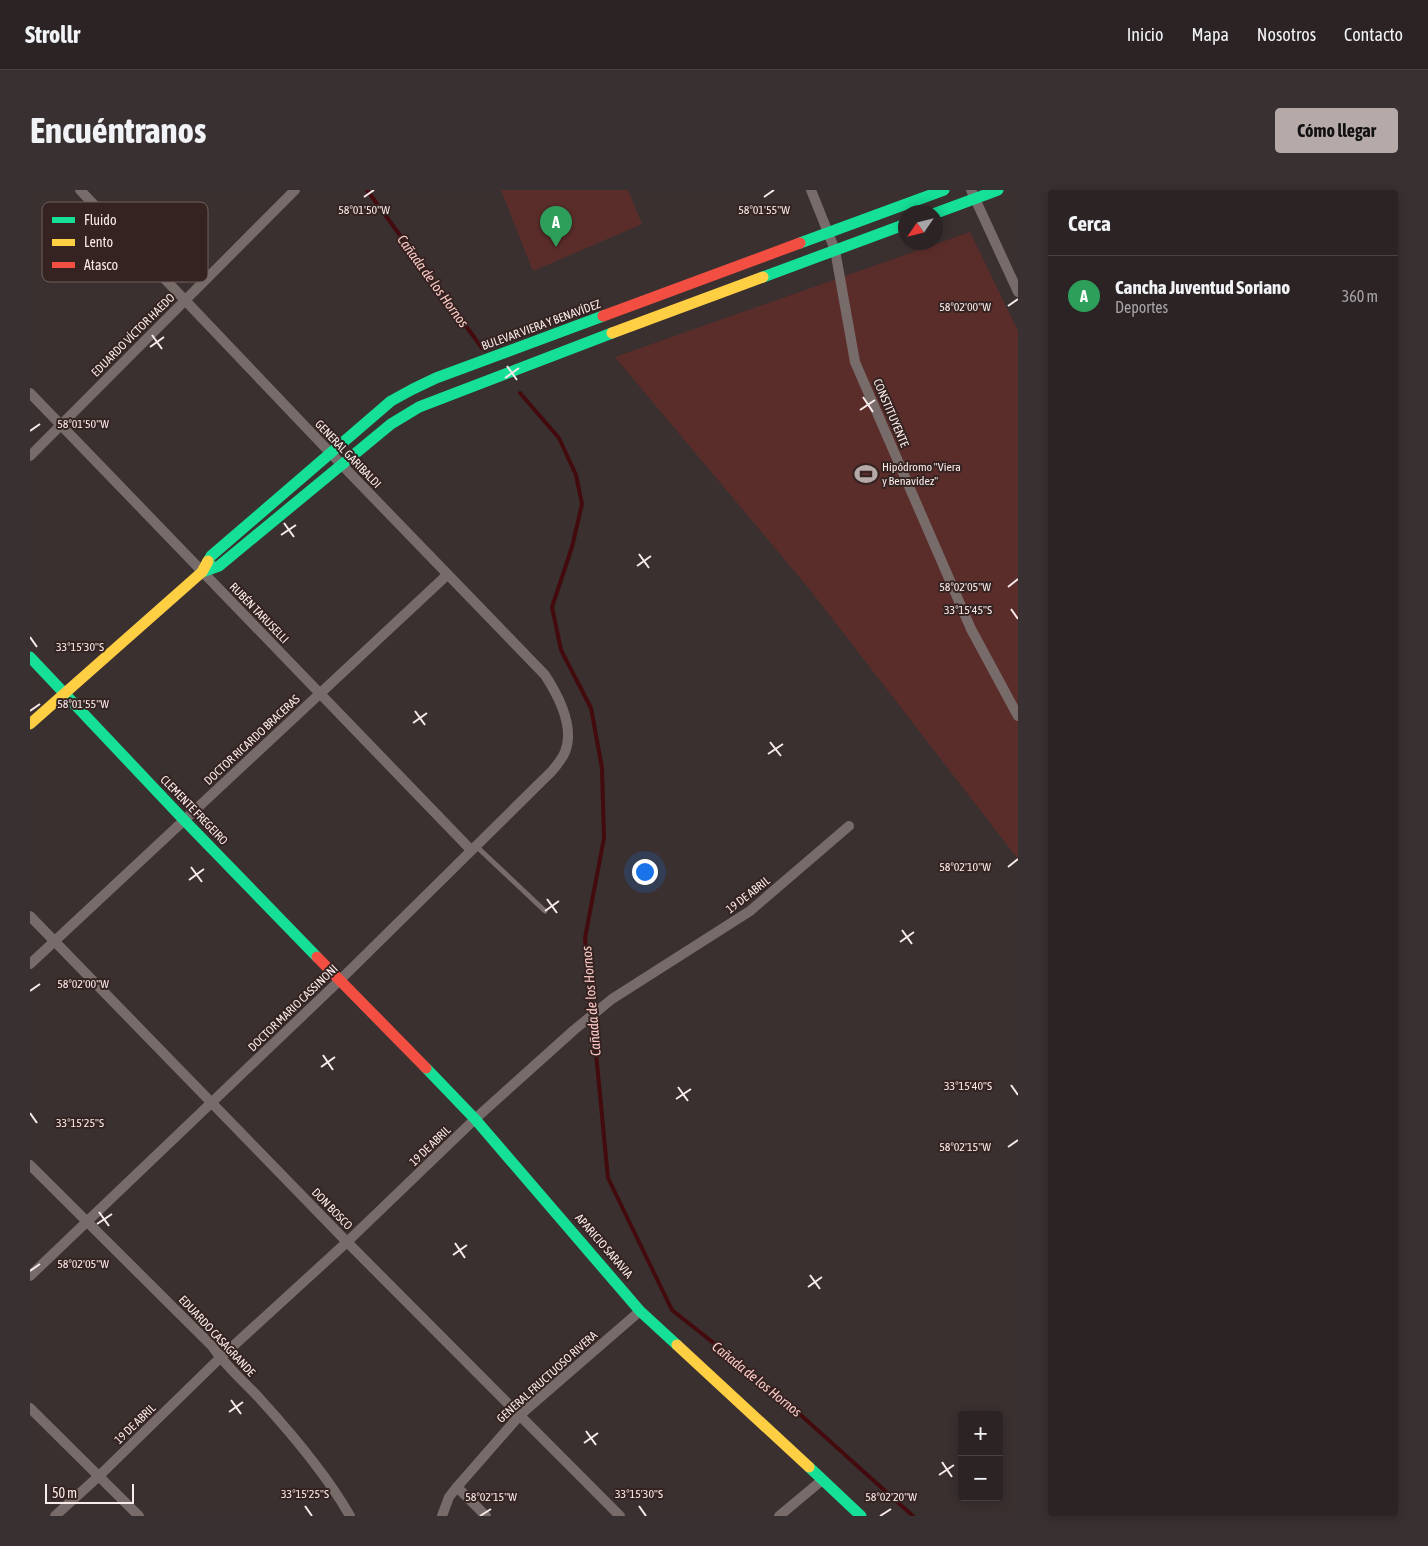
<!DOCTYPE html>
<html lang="es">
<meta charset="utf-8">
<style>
body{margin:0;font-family:"Asap Condensed",sans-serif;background:#383031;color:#f1f3f6}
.controls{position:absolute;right:15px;bottom:15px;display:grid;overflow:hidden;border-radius:5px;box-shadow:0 2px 12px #0003}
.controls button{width:45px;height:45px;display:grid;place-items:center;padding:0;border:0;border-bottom:1px solid #484141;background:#2c2424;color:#f1f3f6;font:25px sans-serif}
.compass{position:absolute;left:868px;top:15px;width:45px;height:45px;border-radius:50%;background:#2c2424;box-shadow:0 2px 12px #0003;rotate:235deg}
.scale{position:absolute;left:15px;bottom:12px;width:89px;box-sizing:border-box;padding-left:5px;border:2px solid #f8ebea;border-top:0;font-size:14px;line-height:18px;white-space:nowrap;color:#f8ebea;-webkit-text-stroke:4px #342321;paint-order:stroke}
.you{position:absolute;left:614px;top:681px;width:18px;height:18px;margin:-12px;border:4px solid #fff;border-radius:50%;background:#1a73e8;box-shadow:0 0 0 8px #1a73e833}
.badge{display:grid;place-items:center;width:32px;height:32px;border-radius:50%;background:#b6aaa9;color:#fff;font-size:16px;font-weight:700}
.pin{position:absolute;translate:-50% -41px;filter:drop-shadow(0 1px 2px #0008)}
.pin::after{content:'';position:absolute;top:26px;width:18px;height:15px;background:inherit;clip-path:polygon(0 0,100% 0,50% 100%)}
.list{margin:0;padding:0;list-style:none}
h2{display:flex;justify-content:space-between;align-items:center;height:65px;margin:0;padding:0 20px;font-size:21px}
h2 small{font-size:16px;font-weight:400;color:#a6a4a6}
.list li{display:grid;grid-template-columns:32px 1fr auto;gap:15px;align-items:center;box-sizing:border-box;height:80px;padding:0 20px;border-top:1px solid #484141}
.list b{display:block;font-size:19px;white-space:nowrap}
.list p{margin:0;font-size:16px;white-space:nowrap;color:#a6a4a6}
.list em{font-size:16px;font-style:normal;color:#a6a4a6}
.map{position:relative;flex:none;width:988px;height:1326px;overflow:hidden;border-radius:5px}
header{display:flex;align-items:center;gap:30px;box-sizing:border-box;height:70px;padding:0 25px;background:#2c2424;border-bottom:1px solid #484141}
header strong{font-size:24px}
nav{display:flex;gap:28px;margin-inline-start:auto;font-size:18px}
.intro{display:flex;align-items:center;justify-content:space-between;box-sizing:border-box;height:120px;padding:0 30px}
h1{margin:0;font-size:35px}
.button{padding:12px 22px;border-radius:5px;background:#b6aaa9;color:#111;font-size:18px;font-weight:700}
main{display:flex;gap:30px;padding:0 30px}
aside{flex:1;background:#2c2424;border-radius:5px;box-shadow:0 2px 12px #0003}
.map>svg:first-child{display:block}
.green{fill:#5b2d2a}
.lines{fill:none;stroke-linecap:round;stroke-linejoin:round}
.stream{stroke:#430b0d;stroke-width:4}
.lane{stroke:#786c6b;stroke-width:5}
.street{stroke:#786c6b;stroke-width:10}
.fast{stroke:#16e098;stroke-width:11}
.slow{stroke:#ffcf43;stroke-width:11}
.jam{stroke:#f24e42;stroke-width:11}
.ticks{fill:none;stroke:#f8ebea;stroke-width:2}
.labels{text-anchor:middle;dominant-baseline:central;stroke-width:4;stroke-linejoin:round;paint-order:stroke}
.street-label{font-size:12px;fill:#f8ebea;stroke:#342321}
.poi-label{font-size:12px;fill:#f8ebea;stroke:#342321;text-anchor:start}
.water-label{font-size:14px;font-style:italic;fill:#fdcbc7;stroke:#342321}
.key{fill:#342321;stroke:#6f5f5d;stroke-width:1}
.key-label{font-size:14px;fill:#f8ebea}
.ticks-label{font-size:12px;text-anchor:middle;fill:#f8ebea;stroke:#342321;stroke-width:4;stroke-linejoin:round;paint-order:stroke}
</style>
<header>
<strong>Strollr</strong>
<nav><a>Inicio</a><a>Mapa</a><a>Nosotros</a><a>Contacto</a></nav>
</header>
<div class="intro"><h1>Encuéntranos</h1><a class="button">Cómo llegar</a></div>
<main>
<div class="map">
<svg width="988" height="1326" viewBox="0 0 988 1326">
<rect width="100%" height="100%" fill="#3a3030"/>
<g class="green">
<polygon points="471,0 598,0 612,34 503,81"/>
<polygon points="940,42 988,141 988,669 781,401 585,167"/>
</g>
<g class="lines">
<g class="stream">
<polyline points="337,0 452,158"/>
<polyline points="490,203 529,248 546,285 552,314 542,357 522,417 531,460 561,518 572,578 574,648 555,748 578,988 642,1120 743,1200 883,1326"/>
</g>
<polyline class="lane" points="446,656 515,721"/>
<g class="street">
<polyline points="781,0 805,60 825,172 941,439 988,526"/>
<polyline points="941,0 988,102"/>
<polyline points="0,203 441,660"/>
<polyline points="0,266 265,0"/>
<polyline points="0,726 317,1052 590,1326"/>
<polyline points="0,774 417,385"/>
<path d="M0,975l182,181c14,21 32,35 49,54 30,33 67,77 89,116"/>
<path d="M0,1086l310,-296 212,-209c5,-6 10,-12 13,-19 10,-25 -7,-57 -20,-77l-204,-211 -261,-274"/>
<polyline points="0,1218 109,1326"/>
<polyline points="427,1297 456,1326"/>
<polyline points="25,1326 70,1285 190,1168 317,1052 445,929 544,840 582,809 720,721 819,636"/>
<polyline points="412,1326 419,1307 427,1297 490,1225 610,1121"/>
<polyline points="749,1326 791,1291"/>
</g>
<g class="fast">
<polyline points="906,23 968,0"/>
<polyline points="770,53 914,0"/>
<polyline points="733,87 876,34"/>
<polyline points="178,371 181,366 361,211 383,199 406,188 573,126"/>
<polyline points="172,382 189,376 361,234 389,217 582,143"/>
<polyline points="0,467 154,630 287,767"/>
<polyline points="396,878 445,929 610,1121 647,1155"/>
<polyline points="779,1277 831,1326"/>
</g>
<g class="slow">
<polyline points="582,143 733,87"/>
<polyline points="0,534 172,382 178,371"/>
<polyline points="647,1155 779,1277"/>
</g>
<g class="jam">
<polyline points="573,126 770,53"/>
<polyline points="287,767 396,878"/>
</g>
</g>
<path class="ticks" d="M334,7l10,-7M734,7l10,-7M978,116l10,-7M122,145l10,14M120,157l14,-10M477,176l10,14M475,188l14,-10M833,207l10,15M830,220l15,-10M0,241l10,-7M254,333l10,14M251,345l15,-10M609,364l10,14M607,376l14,-10M978,397l10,-8M981,419l7,10M0,447l7,10M0,521l10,-7M385,521l10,14M383,533l14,-10M740,552l11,14M738,564l15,-10M161,677l11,15M978,677l10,-8M159,690l15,-11M517,709l10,14M515,721l14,-10M872,740l10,14M870,752l14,-10M0,801l10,-7M293,865l10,15M291,877l14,-10M981,895l7,10M648,897l10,14M646,909l15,-10M0,923l7,10M978,957l10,-7M69,1022l10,14M67,1034l15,-10M425,1053l10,15M423,1065l14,-10M0,1081l10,-7M780,1085l10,14M778,1097l14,-10M201,1210l10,14M199,1222l14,-10M556,1241l10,14M554,1253l14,-10M912,1272l10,15M909,1285l15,-10M275,1316l7,10M609,1316l7,10M450,1326l11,-7M850,1326l11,-7"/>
<defs>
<symbol id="stadium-bare" viewBox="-9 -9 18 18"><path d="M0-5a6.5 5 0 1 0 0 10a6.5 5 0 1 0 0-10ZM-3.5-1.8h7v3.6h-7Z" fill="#b6aaa9" stroke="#342321" stroke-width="2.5" paint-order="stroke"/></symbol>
</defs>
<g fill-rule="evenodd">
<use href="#stadium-bare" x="820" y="268" width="32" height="32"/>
</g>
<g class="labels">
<g class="street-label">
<text transform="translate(511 135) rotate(-20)">BULEVAR VIERA Y BENAVÍDEZ</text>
<text transform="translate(103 145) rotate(-45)">EDUARDO VÍCTOR HAEDO</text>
<text transform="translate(861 223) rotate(67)">CONSTITUYENTE</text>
<text transform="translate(318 264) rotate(46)">GENERAL GARIBALDI</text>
<text transform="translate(229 423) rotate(46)">RUBÉN TARUSELLI</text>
<text transform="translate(222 550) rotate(-43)">DOCTOR RICARDO BRACERAS</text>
<text transform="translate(164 620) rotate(46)">CLEMENTE FREGEIRO</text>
<text transform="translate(718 705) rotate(-38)">19 DE ABRIL</text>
<text transform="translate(263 818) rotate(-44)">DOCTOR MARIO CASSINONI</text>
<text transform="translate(400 956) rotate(-44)">19 DE ABRIL</text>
<text transform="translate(302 1019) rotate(46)">DON BOSCO</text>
<text transform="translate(574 1056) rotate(49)">APARICIO SARAVIA</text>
<text transform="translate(187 1146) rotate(47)">EDUARDO CASAGRANDE</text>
<text transform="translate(517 1187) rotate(-42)">GENERAL FRUCTUOSO RIVERA</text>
<text transform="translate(105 1234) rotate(-44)">19 DE ABRIL</text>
</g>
<g class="poi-label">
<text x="852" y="277">Hipódromo "Viera<tspan x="852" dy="14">y Benavídez"</tspan></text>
</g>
<g class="water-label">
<text transform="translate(403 91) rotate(54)">Cañada de los Hornos</text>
<text transform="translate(561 811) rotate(-95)">Cañada de los Hornos</text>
<text transform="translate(727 1189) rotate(39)">Cañada de los Hornos</text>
</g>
</g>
<rect x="12" y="12" width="166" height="80" rx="8" class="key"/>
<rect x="22" y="27" width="23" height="6" fill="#16e098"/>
<rect x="22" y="49" width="23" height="7" fill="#ffcf43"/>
<rect x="22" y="72" width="23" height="6" fill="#f24e42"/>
<g class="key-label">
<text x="54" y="35">Fluido</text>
<text x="54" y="57">Lento</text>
<text x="54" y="80">Atasco</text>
</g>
<g class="ticks-label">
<text x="334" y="24">58°01'50"W</text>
<text x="734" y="24">58°01'55"W</text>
<text x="935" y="121">58°02'00"W</text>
<text x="53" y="238">58°01'50"W</text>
<text x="935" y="401">58°02'05"W</text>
<text x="938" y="424">33°15'45"S</text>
<text x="50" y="461">33°15'30"S</text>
<text x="53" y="518">58°01'55"W</text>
<text x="935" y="681">58°02'10"W</text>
<text x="53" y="798">58°02'00"W</text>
<text x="938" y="900">33°15'40"S</text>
<text x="50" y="937">33°15'25"S</text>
<text x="935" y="961">58°02'15"W</text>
<text x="53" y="1078">58°02'05"W</text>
<text x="275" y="1308">33°15'25"S</text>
<text x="609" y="1308">33°15'30"S</text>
<text x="461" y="1311">58°02'15"W</text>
<text x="861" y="1311">58°02'20"W</text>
</g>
</svg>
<div class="controls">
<button>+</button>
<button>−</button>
</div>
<svg class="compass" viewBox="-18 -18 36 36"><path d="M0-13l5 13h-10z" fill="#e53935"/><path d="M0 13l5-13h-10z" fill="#a6a4a6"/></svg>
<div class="scale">50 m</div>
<div class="you"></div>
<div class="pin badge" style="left:526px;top:57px;background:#2e9e5b">A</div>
</div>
<aside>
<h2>Cerca<small></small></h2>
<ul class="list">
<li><span class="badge" style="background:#2e9e5b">A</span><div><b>Cancha Juventud Soriano</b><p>Deportes</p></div><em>360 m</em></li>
</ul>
</aside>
</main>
